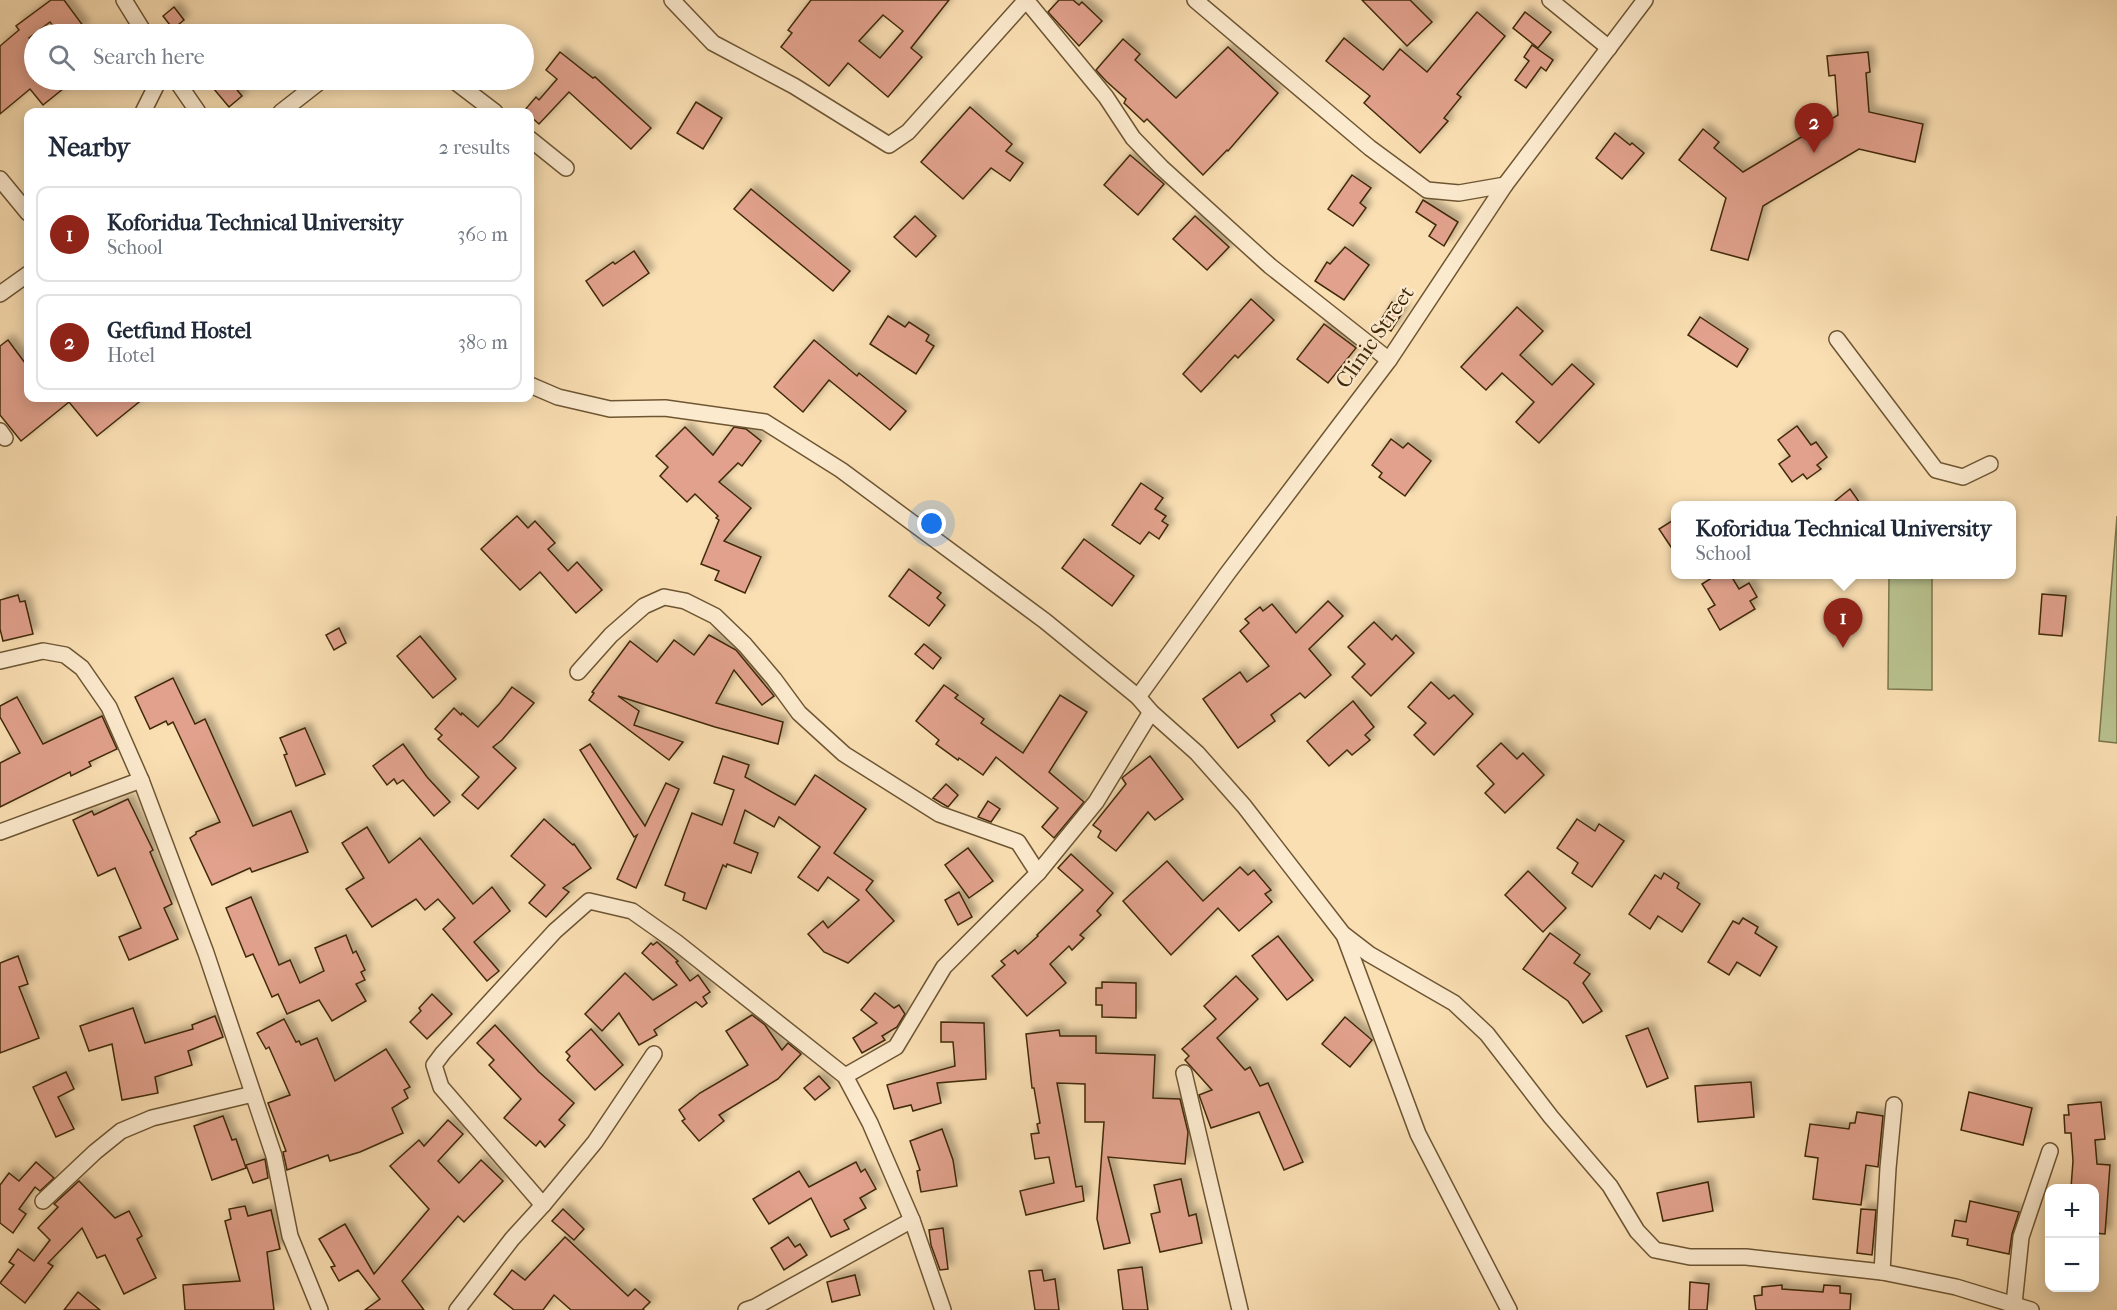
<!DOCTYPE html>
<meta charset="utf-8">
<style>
body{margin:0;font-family:"IM FELL French Canon",serif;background:#f6f6f7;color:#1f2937}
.controls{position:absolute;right:18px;bottom:18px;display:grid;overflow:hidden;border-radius:12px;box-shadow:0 3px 15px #0003}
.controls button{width:54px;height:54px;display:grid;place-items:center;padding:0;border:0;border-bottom:2px solid #e0e1e3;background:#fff;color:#1f2937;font:30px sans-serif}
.you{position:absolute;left:932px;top:524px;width:21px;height:21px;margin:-15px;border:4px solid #fff;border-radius:50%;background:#1a73e8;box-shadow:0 0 0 9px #1a73e833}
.badge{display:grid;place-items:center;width:39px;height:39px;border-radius:50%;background:#8f2418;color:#fff;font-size:20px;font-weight:700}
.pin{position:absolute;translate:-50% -50px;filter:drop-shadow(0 2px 3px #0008)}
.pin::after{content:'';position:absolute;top:32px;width:21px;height:18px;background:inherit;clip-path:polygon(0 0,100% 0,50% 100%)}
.popup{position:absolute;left:1671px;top:501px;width:345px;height:78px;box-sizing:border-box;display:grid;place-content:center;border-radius:12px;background:#fff;filter:drop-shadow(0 2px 4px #0005);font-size:20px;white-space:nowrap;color:#747a83}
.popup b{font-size:22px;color:#1f2937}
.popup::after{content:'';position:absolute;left:50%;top:100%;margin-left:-12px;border:12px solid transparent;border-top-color:#fff}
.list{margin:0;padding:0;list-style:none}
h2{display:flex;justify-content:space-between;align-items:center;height:78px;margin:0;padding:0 24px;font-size:26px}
h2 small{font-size:20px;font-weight:400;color:#747a83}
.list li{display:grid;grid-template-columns:39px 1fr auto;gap:18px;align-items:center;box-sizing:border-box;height:96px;margin:0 12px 12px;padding:0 12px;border:2px solid #e0e1e3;border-radius:12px}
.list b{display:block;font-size:22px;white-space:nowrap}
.list p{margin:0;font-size:20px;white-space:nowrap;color:#747a83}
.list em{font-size:20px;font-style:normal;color:#747a83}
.icon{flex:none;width:33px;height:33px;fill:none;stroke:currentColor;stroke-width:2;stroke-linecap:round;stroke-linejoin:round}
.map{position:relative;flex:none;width:2117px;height:1310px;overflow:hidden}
.search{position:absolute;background:#fff;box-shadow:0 3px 15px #0003;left:24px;top:24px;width:510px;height:66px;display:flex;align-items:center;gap:15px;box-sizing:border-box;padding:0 21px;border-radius:33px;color:#747a83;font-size:22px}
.panel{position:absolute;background:#fff;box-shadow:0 3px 15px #0003;left:24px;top:108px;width:510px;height:294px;border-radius:12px}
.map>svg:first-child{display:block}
.green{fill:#b9c390;stroke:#7c764c;stroke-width:1.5}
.building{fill:#e1a18c;stroke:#402908;stroke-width:1.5;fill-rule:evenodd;filter:url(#shadow)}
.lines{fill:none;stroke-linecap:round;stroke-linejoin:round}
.minor-casing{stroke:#6e5633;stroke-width:18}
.minor{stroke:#fceace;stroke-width:15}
.labels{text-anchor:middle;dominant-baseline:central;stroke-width:4.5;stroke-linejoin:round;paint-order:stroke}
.street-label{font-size:22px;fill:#402908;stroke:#fceace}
</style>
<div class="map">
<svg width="2117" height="1310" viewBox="0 0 2117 1310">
<defs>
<filter id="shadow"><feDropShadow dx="5.5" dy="-5.5" stdDeviation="3" flood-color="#0004"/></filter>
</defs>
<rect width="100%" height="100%" fill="#fadfb3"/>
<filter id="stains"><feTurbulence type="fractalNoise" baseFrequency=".00333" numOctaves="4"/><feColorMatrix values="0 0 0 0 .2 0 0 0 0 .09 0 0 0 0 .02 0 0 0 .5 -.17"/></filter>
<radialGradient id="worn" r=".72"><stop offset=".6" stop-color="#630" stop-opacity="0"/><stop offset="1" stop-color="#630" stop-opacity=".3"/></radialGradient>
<g class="green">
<polygon points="2117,516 2117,743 2099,741"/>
<polygon points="1889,575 1932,575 1932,690 1888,689"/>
</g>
<g class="building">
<polygon points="51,0 64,0 84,27 74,34 59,34 50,22 29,38 34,45 34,80 74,80 43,105 30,89 0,114 0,46 19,30 16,26"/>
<path d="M811,0h138l-38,48 11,9 -34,40 -40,-34 -19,23 -48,-39 11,-14 -4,-3zM883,15l20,16 -23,27 -21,-17z"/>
<polygon points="1059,0 1073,0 1079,5 1082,2 1102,21 1079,46 1048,12"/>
<polygon points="1362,0 1410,0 1432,22 1407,46"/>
<polygon points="174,7 184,20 173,29 163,16"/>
<polygon points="1477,12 1505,36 1457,94 1461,97 1444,118 1448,121 1420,153 1364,103 1370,96 1326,61 1344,38 1383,70 1400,49 1427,72"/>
<polygon points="1525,12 1551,32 1538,48 1513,28"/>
<polygon points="1123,39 1140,54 1135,60 1176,98 1228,47 1278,93 1228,151 1227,150 1203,175 1147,119 1144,122 1124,103 1126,99 1106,81 1096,70"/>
<polygon points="1532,45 1553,60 1546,71 1541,67 1526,88 1515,80 1529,61 1524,57"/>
<polygon points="560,52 593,78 595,77 651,128 631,149 569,92 539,124 530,116 530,112 524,111 536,97 539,100 557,79 546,70"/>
<polygon points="1868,52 1870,72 1866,73 1869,112 1923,124 1915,162 1859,149 1763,206 1748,260 1711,250 1726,198 1679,160 1703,129 1719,142 1714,148 1743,172 1838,115 1835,75 1829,76 1827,56"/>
<polygon points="224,80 229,80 242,96 229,107 213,88"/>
<polygon points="696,102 722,118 703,149 677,133"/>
<polygon points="970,107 1012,144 1006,151 1023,163 1010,181 991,168 963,199 921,162"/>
<polygon points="1615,133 1630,145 1632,143 1644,153 1622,179 1596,158"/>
<polygon points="1130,155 1164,184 1138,215 1104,185"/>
<polygon points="1352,175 1371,188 1360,203 1366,208 1353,226 1328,209"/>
<polygon points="751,189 850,271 833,291 734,209"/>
<polygon points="1423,200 1458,222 1444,246 1429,236 1436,225 1416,212"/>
<polygon points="915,216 936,236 916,257 894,237"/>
<polygon points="1195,216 1229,247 1207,270 1173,239"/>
<polygon points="1345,247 1369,265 1344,300 1315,281 1327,262 1330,264"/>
<polygon points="634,251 649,273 603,306 586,281 613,262 615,264"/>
<polygon points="1251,299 1274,320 1238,358 1235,355 1201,392 1183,374"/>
<polygon points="1392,302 1404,310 1391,331 1379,323"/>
<polygon points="1517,307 1543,331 1520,355 1552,385 1572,364 1594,384 1539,443 1516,422 1534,402 1502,373 1486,390 1461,367"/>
<polygon points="888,316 905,327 909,322 929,335 926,341 934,346 916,374 870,344"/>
<polygon points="1700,317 1748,349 1737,367 1688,335"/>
<polygon points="1324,324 1356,348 1328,383 1297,359"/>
<polygon points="8,340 28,367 28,398 144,398 97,436 69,402 21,441 0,415 0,346"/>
<polygon points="814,340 857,376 859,373 906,411 890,430 829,380 803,412 774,387"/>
<polygon points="1797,426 1811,445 1816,442 1827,457 1817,465 1821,469 1807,479 1803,474 1792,482 1779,464 1790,456 1778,440"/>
<polygon points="685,427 713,455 734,427 746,429 761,441 742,466 738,463 719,482 751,508 724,541 761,557 745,593 715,580 719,571 701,564 719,520 716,518 718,516 695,494 687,502 660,476 668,467 656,456"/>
<polygon points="1391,439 1403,448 1408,443 1431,461 1405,496 1379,477 1382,473 1372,465"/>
<polygon points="1141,483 1163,498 1155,509 1166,516 1162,521 1168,525 1159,539 1149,532 1140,544 1112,525"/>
<polygon points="1850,489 1862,506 1829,506"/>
<polygon points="517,516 528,528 535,521 555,543 548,549 568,571 577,562 602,590 576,613 540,572 520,590 481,549"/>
<polygon points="1675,519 1675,553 1659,529"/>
<polygon points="1084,539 1134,576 1112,606 1062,568"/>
<polygon points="909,569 941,593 937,598 945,605 929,626 889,596"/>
<polygon points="1718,574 1730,574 1739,589 1749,583 1757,597 1750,601 1755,609 1720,630 1708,609 1715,605 1702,584"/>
<polygon points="2042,594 2066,596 2062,636 2039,634"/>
<polygon points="18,595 20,602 25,601 33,634 3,641 0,629 0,600"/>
<polygon points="1328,601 1343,616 1309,649 1331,675 1305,698 1300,693 1271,715 1275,721 1238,748 1203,699 1240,672 1247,682 1269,666 1240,631 1249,623 1245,619 1260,607 1263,611 1272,604 1296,633"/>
<polygon points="1374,622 1392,640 1396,635 1414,653 1371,696 1352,677 1365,664 1348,647"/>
<polygon points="339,628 346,643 334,650 326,635"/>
<polygon points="709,635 736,650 774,696 762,705 734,670 716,703 783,722 778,744 715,727 618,696 639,711 634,725 683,742 669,760 589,700 594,693 592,692 630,641 657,662 674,640 694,655"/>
<polygon points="420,636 456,679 433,698 397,656"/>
<polygon points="924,644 941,658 933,669 915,654"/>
<polygon points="173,678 195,724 205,719 253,826 291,811 308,852 252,872 250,868 212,885 190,838 196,834 196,832 220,822 173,722 168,725 166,721 150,729 135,697"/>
<polygon points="1431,682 1449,699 1454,695 1473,714 1434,755 1414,735 1426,723 1408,707"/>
<polygon points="944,685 958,695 955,698 984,719 981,723 1023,753 1060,695 1087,712 1049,772 1084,802 1054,838 1042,827 1058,808 996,757 983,775 959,758 958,760 936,744 939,740 916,721"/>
<polygon points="512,687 534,703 502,740 493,747 516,768 478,809 462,795 479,777 438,739 442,735 435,729 454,708 461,715 462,713 478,727 500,703"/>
<polygon points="17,697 43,744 102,716 117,749 89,762 91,766 71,776 70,772 0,807 0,763 20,753 0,717 0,706"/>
<polygon points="1353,701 1374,727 1365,735 1370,740 1352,755 1347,750 1329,766 1307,741"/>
<polygon points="305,728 325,774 296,786 284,755 287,754 280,738"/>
<polygon points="1501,743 1517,759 1523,753 1544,775 1505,813 1485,793 1494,784 1477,766"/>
<polygon points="403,744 427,777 450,802 434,816 403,780 397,784 394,779 387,785 373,766"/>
<polygon points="590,744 645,826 666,783 679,789 636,888 617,879 637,835 634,837 580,750"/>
<polygon points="723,756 749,765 745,777 795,805 815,775 866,809 834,853 873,881 866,890 894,921 848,963 824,952 808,934 823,921 828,928 859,900 828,877 818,891 798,877 820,847 779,817 774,827 745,810 734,843 758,853 751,873 727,864 726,867 723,865 706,909 683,900 685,893 665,885 692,813 722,825 734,790 714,783"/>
<polygon points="1150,756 1183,799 1155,820 1148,812 1116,851 1098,837 1101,831 1093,825 1126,784 1122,778 1123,777"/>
<polygon points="946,784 958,795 948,807 933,798"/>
<polygon points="128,799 153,850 150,852 172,904 164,908 178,939 129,960 119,937 141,928 115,868 98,876 73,820 92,811 94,815"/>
<polygon points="988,801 1000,809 991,822 978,817"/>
<polygon points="544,819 573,845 574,844 591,868 563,888 569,892 546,917 529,903 545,885 511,856"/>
<polygon points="1577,819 1595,831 1599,824 1624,841 1592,887 1572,873 1578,863 1557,848"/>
<polygon points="367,827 389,863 420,838 473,904 492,887 510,911 474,942 499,971 487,981 443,929 455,918 438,899 425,910 416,899 372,927 346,889 364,878 342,843"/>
<polygon points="968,848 993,881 969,898 945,865"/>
<polygon points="1071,854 1113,893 1097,911 1101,915 1080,935 1084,938 1072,950 1069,946 1050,964 1066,983 1027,1016 992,976 1005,965 1001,961 1015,950 1018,954 1038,936 1037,935 1083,890 1058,868"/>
<polygon points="1167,861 1203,901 1240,867 1248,875 1254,870 1271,890 1265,894 1272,902 1239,931 1218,908 1171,955 1123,901"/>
<polygon points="1528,871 1566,908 1543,932 1505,895"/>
<polygon points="1664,873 1679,883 1677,888 1700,904 1682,932 1658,916 1650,929 1629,914 1655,875 1661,879"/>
<polygon points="959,892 972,917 958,925 945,900"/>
<polygon points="251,897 279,965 290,960 300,983 324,971 315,948 346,935 353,953 356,951 365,970 361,972 365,980 356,984 366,1001 332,1021 319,1000 287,1014 278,994 272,997 253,954 246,957 226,908"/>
<polygon points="1743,918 1758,927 1755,933 1777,947 1760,976 1737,962 1729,975 1708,962 1733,921 1739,924"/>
<polygon points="1550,933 1580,955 1574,963 1590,974 1583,983 1602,1011 1583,1023 1568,1001 1523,969"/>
<polygon points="1278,936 1313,980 1287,1000 1252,956"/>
<polygon points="657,942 678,961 676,962 690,981 698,975 710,992 703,997 707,1003 702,1007 696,1002 654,1030 657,1035 639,1045 619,1013 602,1031 585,1014 625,973 653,1000 677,985 642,953 651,943 653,945"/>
<polygon points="18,956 28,984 19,987 39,1038 0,1053 0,963"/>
<polygon points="1236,976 1258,999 1217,1038 1245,1070 1250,1067 1260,1086 1268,1083 1303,1162 1284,1170 1259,1112 1211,1128 1199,1095 1212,1090 1185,1060 1189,1056 1182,1049 1216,1019 1204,1006"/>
<polygon points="1102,982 1136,983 1136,1018 1102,1017 1102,1005 1096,1005 1096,988 1102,988"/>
<polygon points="875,993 894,1008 899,1005 905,1014 897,1027 882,1036 885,1040 862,1053 853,1038 877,1023 861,1010"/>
<polygon points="432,994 452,1014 427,1039 410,1022 421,1011 419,1008"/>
<polygon points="133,1008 145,1043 193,1029 192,1025 215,1016 223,1037 188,1051 192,1065 155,1077 158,1093 122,1100 112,1044 89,1051 80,1026"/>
<polygon points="752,1015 765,1025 782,1050 788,1043 801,1054 778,1079 719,1115 724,1121 699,1141 682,1121 685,1119 679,1110 700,1093 748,1065 726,1031"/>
<polygon points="1345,1017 1372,1040 1350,1067 1322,1044"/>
<polygon points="284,1019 296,1042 299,1041 301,1045 317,1038 335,1081 386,1049 410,1087 404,1090 408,1098 392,1108 403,1133 360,1152 330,1161 328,1155 287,1170 283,1152 286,1151 268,1103 290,1095 269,1047 266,1049 257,1033"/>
<polygon points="941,1022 984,1023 986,1079 937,1083 941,1103 913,1111 911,1105 894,1109 887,1085 955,1066 953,1042 941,1042"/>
<polygon points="495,1025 539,1072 574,1103 559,1120 565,1125 545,1147 540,1141 536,1146 504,1118 521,1099 489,1065 494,1060 477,1043"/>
<polygon points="1648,1028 1668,1078 1647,1087 1626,1036"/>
<polygon points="591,1029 623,1065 595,1090 567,1060 570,1056 566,1052"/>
<polygon points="1059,1030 1060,1036 1096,1036 1096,1053 1155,1055 1153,1098 1180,1099 1188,1132 1185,1164 1108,1157 1130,1243 1104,1249 1097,1219 1104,1122 1085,1122 1085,1084 1057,1083 1076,1187 1082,1186 1084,1201 1026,1215 1020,1191 1054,1183 1049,1157 1035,1159 1031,1134 1039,1133 1037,1124 1040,1123 1034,1088 1032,1088 1026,1034"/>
<polygon points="66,1072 74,1089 58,1097 74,1129 56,1137 33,1087"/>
<polygon points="819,1076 830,1088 815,1100 804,1088"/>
<polygon points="1751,1082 1754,1117 1698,1122 1695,1086"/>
<polygon points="1969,1092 2032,1108 2023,1145 1961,1130"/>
<polygon points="2101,1102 2105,1139 2095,1140 2097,1164 2110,1165 2105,1234 2094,1233 2094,1188 2071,1188 2073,1161 2071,1133 2065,1133 2064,1115 2069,1115 2068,1105"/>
<polygon points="1857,1112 1883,1116 1878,1167 1866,1165 1861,1205 1813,1199 1818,1158 1805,1156 1810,1124 1849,1129 1850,1123 1855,1123"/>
<polygon points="223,1116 232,1140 236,1139 246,1168 212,1180 194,1126"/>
<polygon points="448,1120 463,1134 438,1161 459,1183 481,1160 503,1181 464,1222 458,1216 402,1281 424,1310 365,1310 380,1299 358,1270 339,1281 331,1267 335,1266 319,1239 345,1224 374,1274 429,1209 390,1166 419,1140 424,1146"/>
<polygon points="942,1129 953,1160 957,1186 921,1192 917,1171 920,1170 910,1141"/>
<polygon points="265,1159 268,1178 253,1183 246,1165"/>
<polygon points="36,1162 54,1178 40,1191 35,1187 19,1209 26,1214 13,1233 0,1223 0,1185 9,1173 19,1181"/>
<polygon points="856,1162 861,1172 865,1169 876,1189 860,1198 866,1208 844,1220 849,1229 831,1237 811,1198 769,1224 753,1199 799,1171 809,1187"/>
<polygon points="1181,1179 1189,1216 1196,1214 1202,1243 1160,1252 1151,1214 1160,1212 1154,1185"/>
<polygon points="79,1181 115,1218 129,1211 142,1236 137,1239 156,1278 124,1294 105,1255 97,1258 82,1228 48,1263 53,1266 25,1303 0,1283 14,1265 9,1262 18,1249 34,1261 50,1240 38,1228 58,1207 54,1204"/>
<polygon points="1708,1182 1713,1211 1663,1221 1657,1193"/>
<polygon points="1970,1201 2019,1212 2012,1234 2009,1254 1967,1245 1968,1239 1952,1236 1955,1220 1966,1222"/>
<polygon points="245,1206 248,1216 271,1210 280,1249 267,1252 274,1310 185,1310 183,1285 240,1281 225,1221 231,1219 229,1209"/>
<polygon points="563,1209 584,1229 574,1240 552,1221"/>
<polygon points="1861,1209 1876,1210 1872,1255 1857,1253"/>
<polygon points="943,1228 948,1269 940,1270 931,1245 929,1230"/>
<polygon points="565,1237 628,1296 635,1289 650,1302 643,1309 644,1310 571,1310 554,1295 543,1310 514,1310 494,1294 512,1270 525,1280"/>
<polygon points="788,1237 795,1247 800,1244 807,1255 784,1270 771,1248"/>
<polygon points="1142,1267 1148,1310 1123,1310 1118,1270"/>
<polygon points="1042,1270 1044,1281 1055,1279 1059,1310 1035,1310 1029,1271"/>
<polygon points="855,1275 860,1295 832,1302 827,1282"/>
<polygon points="1690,1282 1709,1284 1707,1310 1689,1310"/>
<polygon points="1782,1285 1782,1289 1823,1292 1824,1285 1840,1286 1840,1293 1851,1294 1850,1310 1756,1310 1754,1296 1762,1295 1762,1287"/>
<polygon points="78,1292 100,1310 64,1310"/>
</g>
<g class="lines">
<defs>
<g id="minor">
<polyline points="124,0 145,34"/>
<polyline points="672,0 713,43 794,86 889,145 908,132 1026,0"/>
<polyline points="1026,0 1106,97 1133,138 1162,168 1270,266 1389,360"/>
<polyline points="1195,0 1370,148 1427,190 1459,193 1505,185"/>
<polyline points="1550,0 1609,48"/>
<polyline points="176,80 198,112"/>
<polyline points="453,80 495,112"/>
<polyline points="143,112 159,80"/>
<polyline points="281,112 322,80"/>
<polyline points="530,139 566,168"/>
<polyline points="0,179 28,213"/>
<polyline points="0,294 28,274"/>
<polyline points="1837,339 1936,470 1963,477 1990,464"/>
<polyline points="530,385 558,397 610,409 665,408 765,422 841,470 1045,621 1138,697 1151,712 1197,753 1244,806 1343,934 1369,954 1454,1003 1487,1034 1551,1117 1610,1186 1637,1231 1655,1250 1690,1257 1746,1257 1882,1272 1956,1287 2031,1310"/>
<polyline points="0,431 5,438"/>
<polyline points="0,661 43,651 65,655 82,668 109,707 141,780 206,953 274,1156 290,1236 320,1310"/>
<polyline points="578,672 611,635 644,606 664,597 685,601 715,616 745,645 774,679 799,713 844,754 939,814 1018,842 1038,873 944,967 896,1047 845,1076"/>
<polyline points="1138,697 1227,574 1389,360 1505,185 1645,0"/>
<polyline points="0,832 141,780"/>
<polyline points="1038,873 1096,802 1151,712"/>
<polyline points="1344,935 1418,1134 1509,1310"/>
<polyline points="1184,1073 1240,1310"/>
<polyline points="43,1201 95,1152 121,1131 152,1118 253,1094"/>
<polyline points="543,1205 595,1142 654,1054"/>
<polyline points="1882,1272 1888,1168 1894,1105"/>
<polyline points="2014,1304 2021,1237 2050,1151"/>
<polyline points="457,1310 512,1239 543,1205 441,1087 434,1065 443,1053 555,931 589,901 632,911 676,942 845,1076 870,1123 912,1220 943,1310"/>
<polyline points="746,1310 755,1307 912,1220"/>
</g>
</defs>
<use href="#minor" class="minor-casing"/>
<use href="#minor" class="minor"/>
</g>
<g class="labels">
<g class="street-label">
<text transform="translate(1375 337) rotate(-55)">Clinic Street</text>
</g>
</g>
<rect width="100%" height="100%" filter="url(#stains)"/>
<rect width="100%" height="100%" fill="url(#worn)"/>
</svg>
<div class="controls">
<button>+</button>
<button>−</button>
</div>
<div class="you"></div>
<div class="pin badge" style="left:1843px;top:648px">1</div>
<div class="popup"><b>Koforidua Technical University</b>School</div>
<div class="pin badge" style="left:1814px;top:153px">2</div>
<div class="search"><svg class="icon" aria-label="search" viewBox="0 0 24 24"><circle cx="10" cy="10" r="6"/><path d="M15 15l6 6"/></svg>Search here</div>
<section class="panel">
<h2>Nearby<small>2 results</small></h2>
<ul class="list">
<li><span class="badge">1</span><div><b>Koforidua Technical University</b><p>School</p></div><em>360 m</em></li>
<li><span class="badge">2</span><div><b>Getfund Hostel</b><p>Hotel</p></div><em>380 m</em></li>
</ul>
</section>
</div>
